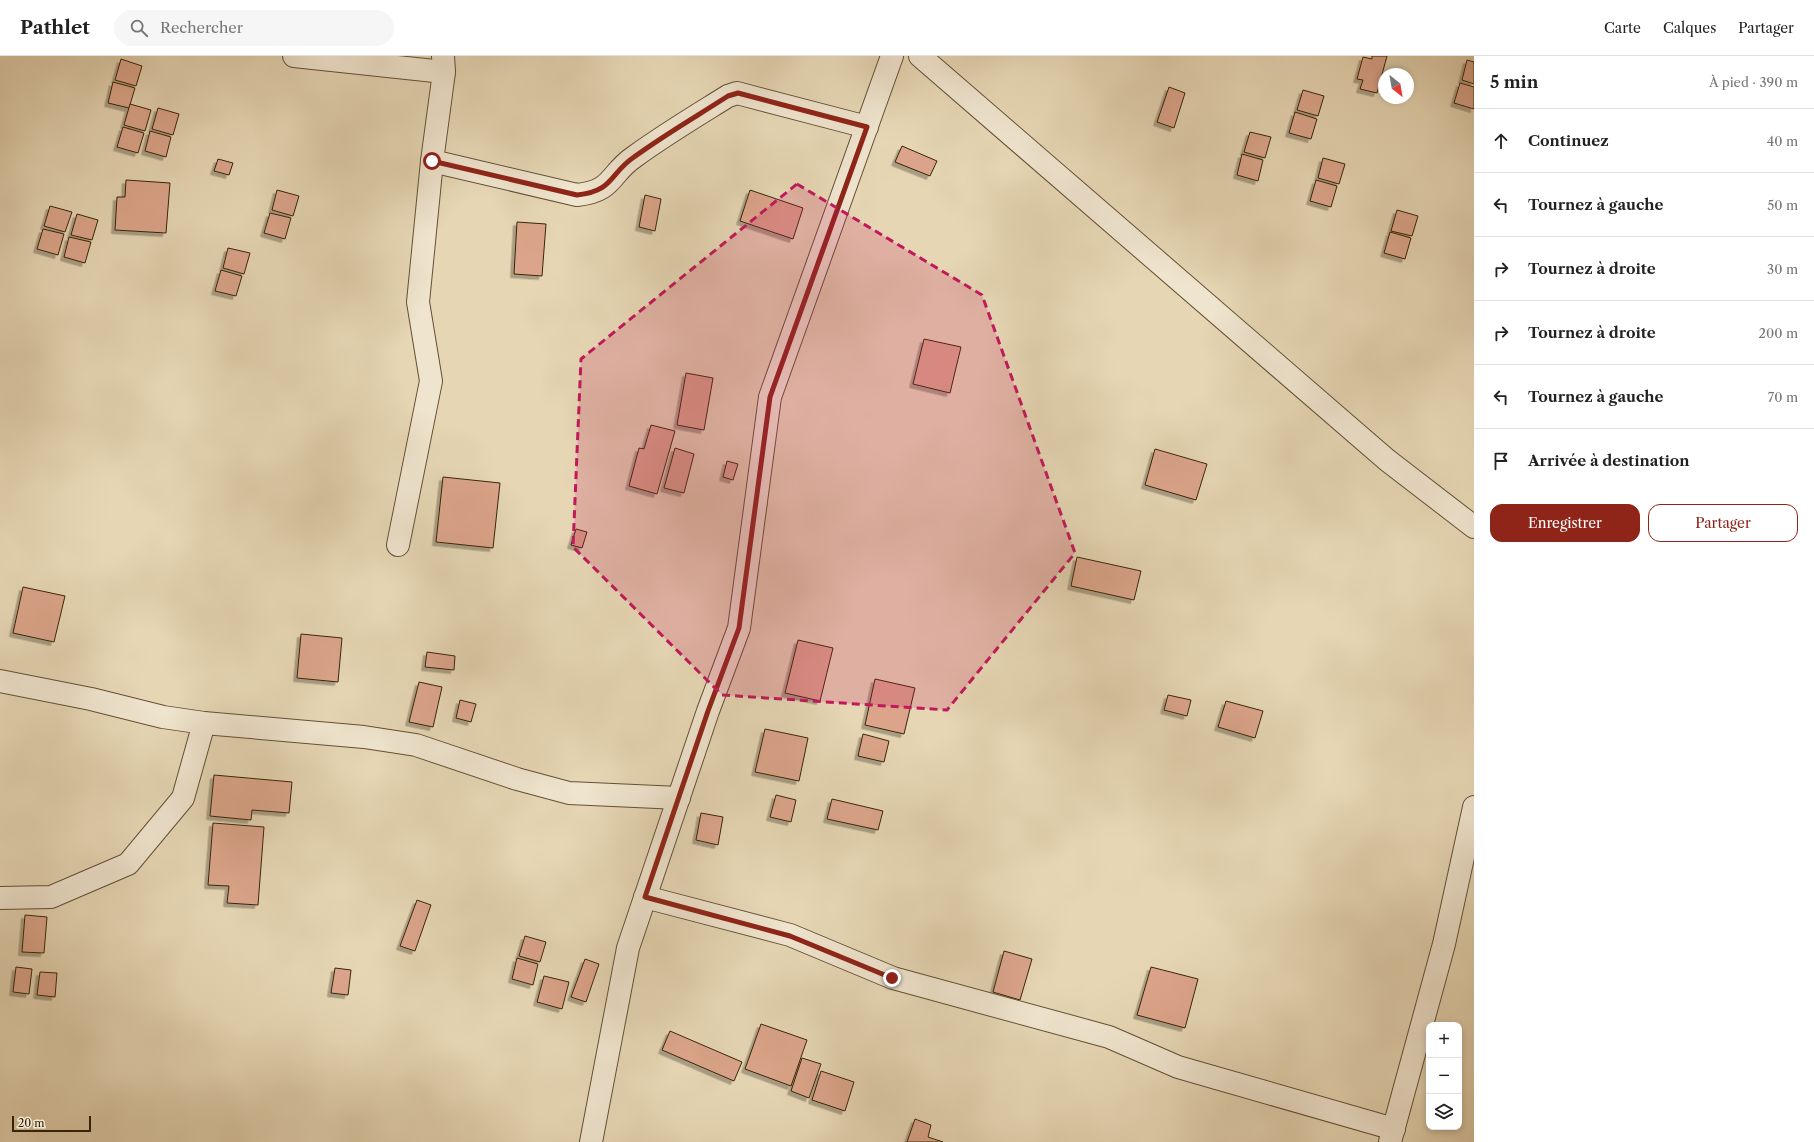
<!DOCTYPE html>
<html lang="fr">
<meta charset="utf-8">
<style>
body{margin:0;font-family:"Libre Caslon Text",serif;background:#f6f6f6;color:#222}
.controls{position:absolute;right:12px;bottom:12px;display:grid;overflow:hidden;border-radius:8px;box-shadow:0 2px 6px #0003}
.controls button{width:36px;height:36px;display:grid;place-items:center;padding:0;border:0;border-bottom:1px solid #e0e0e0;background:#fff;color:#222;font:20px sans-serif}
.compass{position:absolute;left:1378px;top:12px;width:36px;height:36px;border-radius:50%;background:#fff;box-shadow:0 2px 6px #0003;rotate:149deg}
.scale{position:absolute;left:12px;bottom:10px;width:79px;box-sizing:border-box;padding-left:4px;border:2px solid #382409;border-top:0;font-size:11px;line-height:14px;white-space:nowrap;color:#382409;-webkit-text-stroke:3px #efe4ce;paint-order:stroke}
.stop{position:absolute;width:12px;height:12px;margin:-9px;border:3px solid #8f2418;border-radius:50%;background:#fff}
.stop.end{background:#8f2418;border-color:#fff;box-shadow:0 1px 4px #0008}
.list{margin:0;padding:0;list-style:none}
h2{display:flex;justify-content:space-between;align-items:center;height:52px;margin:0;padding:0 16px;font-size:17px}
h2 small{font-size:13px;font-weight:400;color:#767676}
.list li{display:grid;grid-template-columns:26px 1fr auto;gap:12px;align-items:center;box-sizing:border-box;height:64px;padding:0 16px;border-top:1px solid #e0e0e0}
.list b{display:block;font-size:15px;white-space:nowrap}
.list em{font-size:13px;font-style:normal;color:#767676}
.actions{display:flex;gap:8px;padding:12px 16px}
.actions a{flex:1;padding:9px 0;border:1px solid #8f2418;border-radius:12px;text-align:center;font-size:14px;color:#8f2418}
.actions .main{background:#8f2418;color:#fff}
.icon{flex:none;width:22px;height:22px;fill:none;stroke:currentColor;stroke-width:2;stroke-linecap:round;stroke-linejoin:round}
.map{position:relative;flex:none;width:1474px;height:1086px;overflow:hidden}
header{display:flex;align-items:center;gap:24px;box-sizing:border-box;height:56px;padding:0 20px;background:#fff;border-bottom:1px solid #e0e0e0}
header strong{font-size:19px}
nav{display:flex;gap:22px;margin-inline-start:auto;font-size:14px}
.search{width:280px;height:36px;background:#f6f6f6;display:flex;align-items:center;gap:10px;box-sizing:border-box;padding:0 14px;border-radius:22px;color:#767676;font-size:15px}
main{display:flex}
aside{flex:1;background:#fff}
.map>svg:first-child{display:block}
.building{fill:#dca58b;stroke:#382409;filter:url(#shadow)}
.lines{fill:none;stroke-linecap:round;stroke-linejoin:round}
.street-casing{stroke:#645034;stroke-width:24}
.street{stroke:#efe4ce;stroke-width:22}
.route{stroke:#8f2418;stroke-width:5}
.marked{fill:#c2185b;fill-opacity:0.2;stroke:#c2185b;stroke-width:3;stroke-dasharray:8 5;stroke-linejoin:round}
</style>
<header>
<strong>Pathlet</strong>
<div class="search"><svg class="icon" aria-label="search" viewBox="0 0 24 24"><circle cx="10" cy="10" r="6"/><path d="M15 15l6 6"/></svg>Rechercher</div>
<nav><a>Carte</a><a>Calques</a><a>Partager</a></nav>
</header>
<main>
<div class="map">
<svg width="1474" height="1086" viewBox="0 0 1474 1086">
<defs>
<filter id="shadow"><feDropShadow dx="-3.5" dy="3.5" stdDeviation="0" flood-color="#0004"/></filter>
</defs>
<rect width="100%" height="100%" fill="#e6d6b4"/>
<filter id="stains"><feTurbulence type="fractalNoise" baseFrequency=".005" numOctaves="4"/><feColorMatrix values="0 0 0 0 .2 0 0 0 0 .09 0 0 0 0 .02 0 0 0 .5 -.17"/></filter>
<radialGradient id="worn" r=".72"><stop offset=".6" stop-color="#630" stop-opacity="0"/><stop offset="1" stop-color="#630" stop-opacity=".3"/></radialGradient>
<g class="building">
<polygon points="1372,0 1387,0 1377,37 1360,33 1363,24 1357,23 1363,1 1372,3"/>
<polygon points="121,3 142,10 136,30 115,24"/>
<polygon points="1467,4 1474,6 1474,28 1462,24"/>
<polygon points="113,26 135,32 129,52 108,47"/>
<polygon points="1460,27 1474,31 1474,53 1454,47"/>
<polygon points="1169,31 1185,37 1174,72 1157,66"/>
<polygon points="1303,34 1324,40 1318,60 1297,54"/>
<polygon points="130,48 151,54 145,75 124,69"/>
<polygon points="158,52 179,58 173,79 152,73"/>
<polygon points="1295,56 1317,63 1311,83 1289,77"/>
<polygon points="123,71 144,77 138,97 117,91"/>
<polygon points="150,75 171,81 166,101 145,95"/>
<polygon points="1250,76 1271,81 1265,102 1244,96"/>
<polygon points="902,90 937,105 930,120 895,106"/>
<polygon points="1242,98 1263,104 1258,125 1237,119"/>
<polygon points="1323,102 1345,108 1339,128 1318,122"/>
<polygon points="218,103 233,107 229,119 214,115"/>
<polygon points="126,124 170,127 166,177 115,174 117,141 125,141"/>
<polygon points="1316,124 1337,130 1331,151 1310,145"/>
<polygon points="277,134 299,140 293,160 272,154"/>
<polygon points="750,134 803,152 793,183 740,165"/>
<polygon points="645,139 661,143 655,175 639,171"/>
<polygon points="50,150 72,156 65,176 44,170"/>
<polygon points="1397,154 1418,160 1412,180 1391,175"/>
<polygon points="270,157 291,162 285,183 264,177"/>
<polygon points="77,158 98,164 92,184 71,179"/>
<polygon points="517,166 546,168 542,220 514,218"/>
<polygon points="43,173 64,178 58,199 37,193"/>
<polygon points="1390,176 1411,182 1405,203 1384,197"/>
<polygon points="69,181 91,186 85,207 64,201"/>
<polygon points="228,192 250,197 244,218 223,212"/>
<polygon points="221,214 242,220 236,240 215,235"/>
<polygon points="924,283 961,291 950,337 913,328"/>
<polygon points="686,317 713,322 704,374 677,369"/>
<polygon points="651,369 675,375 657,438 629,430 639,392 644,393"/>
<polygon points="675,392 694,398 684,437 664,432"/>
<polygon points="1155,393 1207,408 1196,444 1145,429"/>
<polygon points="727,405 738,408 733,424 723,421"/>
<polygon points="443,421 500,427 493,492 436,486"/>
<polygon points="576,473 587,476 582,492 571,489"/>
<polygon points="1077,501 1141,515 1134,544 1071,530"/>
<polygon points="23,531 65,540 54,586 13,577"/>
<polygon points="301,578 342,582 338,626 297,622"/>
<polygon points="798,584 833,592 820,645 785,637"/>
<polygon points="427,596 455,600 454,614 425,611"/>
<polygon points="875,623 915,632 904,678 865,669"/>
<polygon points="419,626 442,631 433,671 409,666"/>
<polygon points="1168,639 1191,644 1187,660 1164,654"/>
<polygon points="460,644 476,648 471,666 456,662"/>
<polygon points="1226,645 1263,655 1255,682 1218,671"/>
<polygon points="765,673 808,682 799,725 755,716"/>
<polygon points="863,678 889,685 884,706 858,700"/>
<polygon points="214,719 292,726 289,757 252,754 251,764 210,760"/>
<polygon points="776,739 796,744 791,766 770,761"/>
<polygon points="832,743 883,755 878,774 827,763"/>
<polygon points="701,757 723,761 718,789 696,784"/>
<polygon points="213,767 264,771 258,849 227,847 229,830 208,829"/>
<polygon points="417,844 431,849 415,895 400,890"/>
<polygon points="25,859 47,861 44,897 22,896"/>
<polygon points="525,880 546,886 540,906 519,900"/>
<polygon points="1004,895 1032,903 1020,944 993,936"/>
<polygon points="517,902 538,908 533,929 512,923"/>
<polygon points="585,903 599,908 586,946 571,941"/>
<polygon points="16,911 32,913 29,938 13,936"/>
<polygon points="1151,911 1198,923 1185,972 1137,959"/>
<polygon points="335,912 351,914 348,939 331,937"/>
<polygon points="40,916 57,917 55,941 37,939"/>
<polygon points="544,920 569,926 562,953 537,946"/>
<polygon points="761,968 807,984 791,1030 745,1013"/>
<polygon points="670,975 742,1006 734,1025 662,994"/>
<polygon points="802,1002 821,1008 809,1042 791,1035"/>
<polygon points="821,1015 854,1026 845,1055 812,1044"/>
<polygon points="915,1063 931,1069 928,1081 943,1086 907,1086"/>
</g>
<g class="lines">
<defs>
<g id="street">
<polyline points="294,0 444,16"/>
<polyline points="920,0 1387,404 1474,471"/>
<path d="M432,105l145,34c37,-4 32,-21 57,-38 30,-22 62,-41 94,-61l9,-3 130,34"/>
<polyline points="398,489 431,325 418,246 432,105 444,16 443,0"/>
<polyline points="0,625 91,643 163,661 204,667 364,681 416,689 517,723 569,737 679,742"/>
<polyline points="645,841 790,879 893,922 1109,981 1178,1011 1394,1073"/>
<polyline points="0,842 51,841 128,808 183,742 204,667"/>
<polyline points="591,1086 628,892 708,655 739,572 770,341 892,0"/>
<polyline points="1390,1086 1444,888 1474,751"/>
</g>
</defs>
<use href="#street" class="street-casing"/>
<use href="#street" class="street"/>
</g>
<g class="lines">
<path class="route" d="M432,105l145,34c37,-4 32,-21 57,-38 30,-22 63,-41 94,-61l10,-3 129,34 -97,270 -31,231 -31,83 -63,186 145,39 102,42"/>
</g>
<path class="marked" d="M797,128l185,111 93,258 -128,157 -225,-15 -149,-148 8,-188z"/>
<rect width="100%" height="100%" filter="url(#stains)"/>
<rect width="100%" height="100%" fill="url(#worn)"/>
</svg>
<div class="controls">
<button>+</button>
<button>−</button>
<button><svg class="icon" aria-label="layers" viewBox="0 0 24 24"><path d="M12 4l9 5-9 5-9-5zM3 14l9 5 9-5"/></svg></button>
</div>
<svg class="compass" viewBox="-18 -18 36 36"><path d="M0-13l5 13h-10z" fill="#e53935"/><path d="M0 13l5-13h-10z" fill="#767676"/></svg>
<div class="scale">20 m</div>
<div class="stop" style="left:432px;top:105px"></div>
<div class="stop end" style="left:892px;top:922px"></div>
</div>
<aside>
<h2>5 min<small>À pied · 390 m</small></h2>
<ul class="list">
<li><svg class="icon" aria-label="ahead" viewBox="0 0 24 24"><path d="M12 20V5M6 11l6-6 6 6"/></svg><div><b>Continuez</b></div><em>40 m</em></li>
<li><svg class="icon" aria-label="left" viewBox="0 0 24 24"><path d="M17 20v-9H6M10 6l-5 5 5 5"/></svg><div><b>Tournez à gauche</b></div><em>50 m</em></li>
<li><svg class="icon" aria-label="right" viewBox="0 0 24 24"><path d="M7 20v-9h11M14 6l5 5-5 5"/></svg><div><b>Tournez à droite</b></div><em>30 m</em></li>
<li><svg class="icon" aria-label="right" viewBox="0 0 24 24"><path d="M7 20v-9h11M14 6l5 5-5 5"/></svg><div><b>Tournez à droite</b></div><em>200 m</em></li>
<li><svg class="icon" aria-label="left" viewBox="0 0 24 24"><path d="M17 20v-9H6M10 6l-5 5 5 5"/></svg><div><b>Tournez à gauche</b></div><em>70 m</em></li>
<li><svg class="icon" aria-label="arrive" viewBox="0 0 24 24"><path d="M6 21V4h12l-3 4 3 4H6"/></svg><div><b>Arrivée à destination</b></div></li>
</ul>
<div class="actions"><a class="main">Enregistrer</a><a>Partager</a></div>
</aside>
</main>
